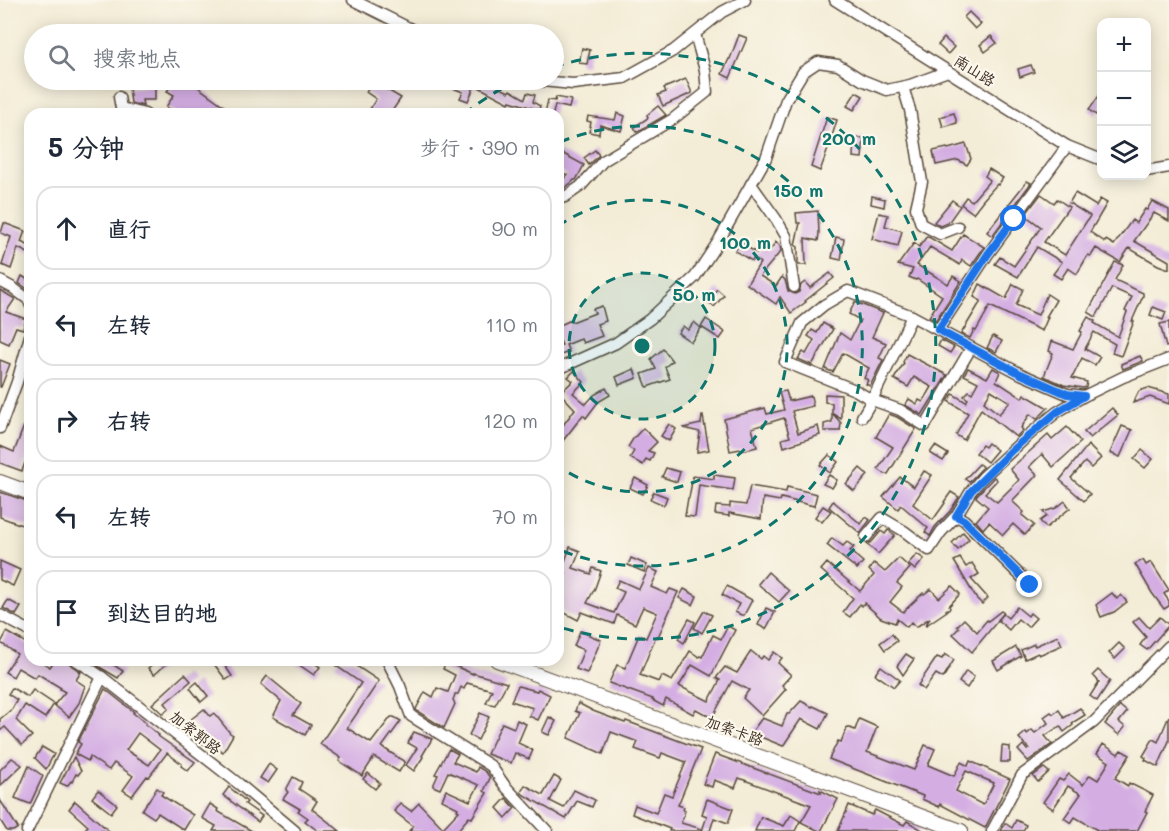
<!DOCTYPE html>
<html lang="zh">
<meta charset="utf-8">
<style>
body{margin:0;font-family:Mali,"LXGW WenKai TC",sans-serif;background:#f2f2f3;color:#1f2937}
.controls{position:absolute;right:18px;top:18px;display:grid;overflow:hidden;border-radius:12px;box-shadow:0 3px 15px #0003}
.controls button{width:54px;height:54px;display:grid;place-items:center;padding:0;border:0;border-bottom:2px solid #e0e1e3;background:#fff;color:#1f2937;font:30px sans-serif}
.stop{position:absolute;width:18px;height:18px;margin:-14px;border:4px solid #1a73e8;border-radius:50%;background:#fff}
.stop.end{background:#1a73e8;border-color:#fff;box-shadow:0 2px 6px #0008}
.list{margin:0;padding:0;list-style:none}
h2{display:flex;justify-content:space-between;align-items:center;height:78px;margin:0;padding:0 24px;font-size:26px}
h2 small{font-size:20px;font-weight:400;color:#747a83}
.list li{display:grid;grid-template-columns:39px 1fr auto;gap:18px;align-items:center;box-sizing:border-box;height:84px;margin:0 12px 12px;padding:0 12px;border:2px solid #e0e1e3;border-radius:18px}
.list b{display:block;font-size:22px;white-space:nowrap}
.list em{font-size:20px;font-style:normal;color:#747a83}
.icon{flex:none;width:33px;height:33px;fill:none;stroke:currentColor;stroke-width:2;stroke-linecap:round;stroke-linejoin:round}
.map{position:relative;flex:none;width:1169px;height:831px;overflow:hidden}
.search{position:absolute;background:#fff;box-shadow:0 3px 15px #0003;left:24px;top:24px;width:540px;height:66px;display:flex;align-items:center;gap:15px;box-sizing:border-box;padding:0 21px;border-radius:33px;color:#747a83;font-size:22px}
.panel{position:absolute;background:#fff;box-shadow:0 3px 15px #0003;left:24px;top:108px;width:540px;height:558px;border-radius:18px}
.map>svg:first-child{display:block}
.building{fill:#d4aee3;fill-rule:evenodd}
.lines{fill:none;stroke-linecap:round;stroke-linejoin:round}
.minor-casing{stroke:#57473a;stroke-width:13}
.major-casing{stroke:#57473a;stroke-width:16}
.minor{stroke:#fff;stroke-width:10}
.major{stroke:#fff;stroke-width:14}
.route{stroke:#1a73e8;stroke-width:8}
.ring{fill:none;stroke:#0f766e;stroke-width:3;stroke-dasharray:10 8}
.labels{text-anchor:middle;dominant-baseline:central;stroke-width:4.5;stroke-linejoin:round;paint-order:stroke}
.street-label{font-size:15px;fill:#3b2a1e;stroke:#fbf7ec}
.centre{fill:#0f766e;stroke:#fbf7ec;stroke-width:3}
.ring-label{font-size:18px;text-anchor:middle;font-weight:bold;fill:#0f766e;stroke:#fbf7ec;stroke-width:4.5;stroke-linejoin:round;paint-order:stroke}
</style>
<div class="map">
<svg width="1169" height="831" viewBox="0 0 1169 831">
<rect width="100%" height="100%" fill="#fbf7ec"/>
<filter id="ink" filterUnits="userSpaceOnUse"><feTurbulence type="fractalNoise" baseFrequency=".0167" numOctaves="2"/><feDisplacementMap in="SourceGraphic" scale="12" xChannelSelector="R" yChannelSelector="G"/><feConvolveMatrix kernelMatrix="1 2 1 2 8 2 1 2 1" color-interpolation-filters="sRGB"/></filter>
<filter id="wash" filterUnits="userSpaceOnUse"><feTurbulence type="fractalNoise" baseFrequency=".008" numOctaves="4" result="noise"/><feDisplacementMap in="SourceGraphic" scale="24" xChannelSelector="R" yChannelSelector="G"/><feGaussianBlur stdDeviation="1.35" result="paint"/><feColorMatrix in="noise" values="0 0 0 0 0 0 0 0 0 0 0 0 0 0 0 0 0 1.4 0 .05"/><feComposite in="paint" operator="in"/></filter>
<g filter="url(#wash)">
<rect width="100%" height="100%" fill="#f3ecd6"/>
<g id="blocks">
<g class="building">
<polygon points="969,12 981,24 975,29 964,17"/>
<polygon points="739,35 747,38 730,78 722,74 729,59 730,59"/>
<polygon points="991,36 997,43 985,52 980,45"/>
<polygon points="944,38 954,47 948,54 938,45"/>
<polygon points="582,48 590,50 587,64 579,63"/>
<polygon points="1031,65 1034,72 1020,77 1018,69"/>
<polygon points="686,79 692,93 663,106 658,95 666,92 664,88"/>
<polygon points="148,80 155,80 155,100 142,100 143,106 131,103 129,88 148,86"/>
<polygon points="176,80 193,80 191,82 235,114 178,114 166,107 174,95 167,91"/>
<polygon points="380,80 386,84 384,88 401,98 390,114 367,114 376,99 366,92 371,84 375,87"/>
<polygon points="441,80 484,80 509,92 510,90 525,99 527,93 535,95 533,102 540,106 539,110 510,101 509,103 475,85 468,101 460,98 463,92 450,87 451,85"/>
<polygon points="856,92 863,96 854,110 847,106"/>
<polygon points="1101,93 1101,108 1096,115 1089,110"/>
<polygon points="556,97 571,100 569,108 555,105 553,114 545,114 548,100 555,101"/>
<polygon points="658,106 666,115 637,132 634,127 648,118 647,115"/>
<polygon points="617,113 625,116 621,131 600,125 599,134 589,132 591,122 587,121 588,116 615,120"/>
<polygon points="954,113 957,123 943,127 940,117"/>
<polygon points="827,117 837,120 828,149 820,171 811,167"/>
<polygon points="854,138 864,138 862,158 853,157"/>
<polygon points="966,144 971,159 967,165 958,160 936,165 933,151 947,148 948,149"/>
<polygon points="595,150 599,155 589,165 584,158"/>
<polygon points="558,151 584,165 576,180 574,180 571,183 563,189 558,186 567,175 558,170"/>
<polygon points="989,169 1003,178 998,185 997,184 983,200 973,213 961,204 966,197 972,201 990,180 985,176"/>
<polygon points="1027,181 1031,183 992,236 987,232"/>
<polygon points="1075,193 1096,206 1100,199 1107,203 1090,232 1105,242 1106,240 1114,245 1132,220 1136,223 1145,209 1147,210 1152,201 1169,210 1169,221 1154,213 1134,241 1169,261 1169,269 1158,265 1129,248 1120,262 1096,248 1091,256 1088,255 1077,274 1068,268 1061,279 1053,274 1062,262 1037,247 1018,277 995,264 1000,257 1014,266 1041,227 1025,215 1041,194 1054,203 1057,199 1069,207 1044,242 1065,255 1090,216 1069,203"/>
<polygon points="872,196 885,199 884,207 871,204"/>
<polygon points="952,200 960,206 948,223 940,226 934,222"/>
<polygon points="818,211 819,233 818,241 805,238 806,265 798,265 798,247 795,245 800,223 797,223 796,213"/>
<polygon points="879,213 888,215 885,226 902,231 898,246 872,239"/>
<polygon points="4,223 25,231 21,242 30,246 30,254 18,248 11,269 2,265 11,237 1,233"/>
<polygon points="963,234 984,247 971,266 962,260 960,265 930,247 917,265 948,284 953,276 961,281 936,320 929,317 942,296 917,279 916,280 909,277 913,269 898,265 914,243 919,247 927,236 952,251"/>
<polygon points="836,237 844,239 841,260 832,258"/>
<polygon points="776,242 780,246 781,251 760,276 776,286 782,277 785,280 788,291 795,294 799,292 801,285 805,282 810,288 830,273 834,278 805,301 806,302 791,313 780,297 776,304 747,284 760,263 754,258 752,261 735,251 740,243 757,253 764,245 770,250"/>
<polygon points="1115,262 1123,265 1115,280 1143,293 1143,296 1132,321 1134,321 1121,356 1112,353 1115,344 1094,332 1085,349 1100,357 1095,365 1082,358 1072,378 1087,382 1086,387 1083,388 1064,385 1044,376 1053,353 1049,351 1052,341 1073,349 1082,332 1080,331 1088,317 1095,321 1094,323 1118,337 1127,312 1125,311 1132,297 1112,288 1096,317 1088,312"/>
<polygon points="22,276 30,281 30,291 19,283"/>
<polygon points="980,284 1006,299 1013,284 1023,289 1016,305 1038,315 1047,294 1056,300 1046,317 1048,317 1042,331 990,306 976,331 974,330 970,338 961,334 981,301 974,297"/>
<polygon points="717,289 724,295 714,307 707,301"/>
<polygon points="0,290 15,299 6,312 26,319 23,329 16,327 9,344 0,340"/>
<polygon points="855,302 883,313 872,337 886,343 879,358 883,360 870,386 866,384 868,380 864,378 869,368 843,353 833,372 825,369 840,333 850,340 860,320 849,314"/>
<polygon points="602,306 606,321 597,324 602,336 583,343 581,339 566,345 569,352 558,356 558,346 562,345 558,336 558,326 571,320 572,322 595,313 593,309"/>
<polygon points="1153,307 1166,312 1163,320 1150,315"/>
<polygon points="706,319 725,332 720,339 701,327"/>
<polygon points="694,322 701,328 691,342 678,333 683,326 688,330"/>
<polygon points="1169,322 1169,346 1166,347 1160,324"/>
<polygon points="823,323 833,329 812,365 798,359 803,352 806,354 814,340 808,336 812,330 817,333"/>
<polygon points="993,336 1002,341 996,352 987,348"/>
<polygon points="941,340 954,347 950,353 938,346"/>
<polygon points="663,349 672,361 665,367 670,379 647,387 642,374 656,369 651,359"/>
<polygon points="907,354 947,375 922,415 905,405 909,399 917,404 919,400 923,402 932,387 914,377 908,387 894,379 904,363 903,362"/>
<polygon points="1140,356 1143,361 1123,369 1121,364"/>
<polygon points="0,360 10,364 1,387 0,387"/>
<path d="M968,368l19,10 6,-10 7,4 -4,9 26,17 2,-4 24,14 -11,11 -7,-5 -9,14 2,2 -7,7 -35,-28 -17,31 -8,-5 12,-22 -20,-12 5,-7 13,8 2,-3 -4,-3 5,-5 3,2 6,-11 -14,-7zM991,390l19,12 -11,12 -15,-12z"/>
<polygon points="634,369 637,378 619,385 616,377"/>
<polygon points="574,371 584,382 573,393 586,404 594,395 606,388 610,395 598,402 586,418 583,415 558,447 558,432 575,409 560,393 573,381 568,377"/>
<polygon points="1148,388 1169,394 1169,404 1150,397 1133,403 1139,391"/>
<polygon points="786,391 789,401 811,396 813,406 792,411 798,433 818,426 820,435 784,447 782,439 790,437 784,418 752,428 757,447 741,451 741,449 730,451 724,419 765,408 767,414 784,410 779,392"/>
<polygon points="825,394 841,395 841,419 833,414 841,423 840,431 824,431 824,424 832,422 832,403 825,402"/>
<polygon points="1112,408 1118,415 1090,438 1084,432"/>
<polygon points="889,414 897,417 916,429 888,474 885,474 878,469 893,447 876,437"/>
<polygon points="702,416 703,416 709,450 697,452 700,432 683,428 701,424"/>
<polygon points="669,424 676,429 669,441 661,436"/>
<polygon points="24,426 30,428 30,449 22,471 0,463 0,446 14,452"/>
<polygon points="1122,426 1132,430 1120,457 1110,453"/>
<polygon points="1067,427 1081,442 1053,467 1042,454 1029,467 1037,475 1012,501 1024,512 1022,515 1034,525 1025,535 1013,524 1003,535 989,522 983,529 976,521 988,507 976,497 977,495 994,477 997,480 985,493 997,502 1019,480 1010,469 1048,435 1052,440"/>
<polygon points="643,428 657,442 648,451 654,453 650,461 646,459 643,465 630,458 634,451 628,447 633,439"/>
<polygon points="988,443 997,450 987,462 976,453 982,445 985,447"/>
<polygon points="1088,445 1101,458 1091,468 1085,462 1071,478 1090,494 1084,501 1060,480"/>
<polygon points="935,446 948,454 943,461 930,453"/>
<polygon points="1142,450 1153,459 1145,468 1134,459"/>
<polygon points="829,455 838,462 830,473 820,465"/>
<polygon points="979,464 983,467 969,482 965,479"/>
<polygon points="666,468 680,472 677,482 662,477"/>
<polygon points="860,468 868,475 854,491 846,484"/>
<polygon points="924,471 932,475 913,504 933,520 945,503 944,502 951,492 959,497 950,511 935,527 930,536 925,532 928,528 901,505 898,509 883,497 900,477 914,487"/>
<polygon points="714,475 735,478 733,490 699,485 695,517 685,516 688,498 689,498 693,476 714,479"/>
<polygon points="829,475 837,480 832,488 823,484"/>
<polygon points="635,478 648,485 643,494 630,488"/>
<polygon points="750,486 786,492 787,487 817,494 814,506 781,498 780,501 763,498 761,519 729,513 729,516 715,514 716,506 730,507 730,503 746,505"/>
<polygon points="0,492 30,502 30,528 0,517"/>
<polygon points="654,492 667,497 664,505 650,499"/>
<polygon points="833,501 861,524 866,517 870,520 860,533 829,507"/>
<polygon points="1065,501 1070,508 1046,528 1040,521 1047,516 1043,512 1056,508"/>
<polygon points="823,506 831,511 822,522 815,517"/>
<polygon points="888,530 895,535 878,554 867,544 872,542 881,531 885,534"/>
<polygon points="963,532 969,539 958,550 952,543"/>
<polygon points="832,538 843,546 847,542 854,547 850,551 863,562 857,569 827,545"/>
<polygon points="570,547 580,551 573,568 591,574 593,568 601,571 595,588 587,603 614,613 624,592 615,588 619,580 639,589 649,568 658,572 651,587 667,594 670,589 678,592 658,637 656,636 640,675 659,682 662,676 672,681 690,651 699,657 700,656 702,657 713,635 721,639 728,626 735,630 711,676 692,665 679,686 709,701 720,680 716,678 725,667 737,673 751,651 761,659 763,656 768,660 774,652 782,658 778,663 791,675 782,685 786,689 762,716 743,698 749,690 732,681 712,718 696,709 693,714 666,699 663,706 652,700 653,699 609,683 617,665 625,668 639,635 646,638 657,613 643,607 635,624 617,615 614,624 582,612 578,620 561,611 562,608 558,606 558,589 566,573 558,569 558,560 564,564"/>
<polygon points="917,554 924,559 915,570 908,564"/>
<polygon points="631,558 647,565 644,572 628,565"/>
<polygon points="899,558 910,568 897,583 902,587 890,602 903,612 923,593 924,594 931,589 939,598 952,586 960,594 949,606 950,608 946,610 947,611 925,626 930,618 916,627 911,622 907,627 897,619 895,623 881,618 864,603 862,606 860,604 850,617 843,612 853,598 821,570 827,563 860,591 874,575 869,570 874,563 885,572"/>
<polygon points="960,558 966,567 972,563 979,574 971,579 988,598 982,604 976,598 954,561"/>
<polygon points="1143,560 1146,565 1151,562 1169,590 1164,594 1169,601 1169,606 1164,609 1152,593 1135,564"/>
<polygon points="0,561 20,570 13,586 0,580"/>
<polygon points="768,572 789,591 779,602 758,584"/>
<polygon points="727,586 752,600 744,615 741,615 735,612 739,604 722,595"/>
<polygon points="684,589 697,596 693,605 679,598"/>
<polygon points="1112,593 1117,599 1121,595 1127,602 1114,612 1101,617 1096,605"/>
<polygon points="8,600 21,607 16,615 3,608"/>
<polygon points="1017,607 1028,616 1030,613 1036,618 1028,627 1018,619 1009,630 998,620 1003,614 1008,618"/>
<polygon points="766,608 775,612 766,629 758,625"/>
<polygon points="704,611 712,615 702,633 694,628"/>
<polygon points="1001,611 1004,613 972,652 953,634 959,628 957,626 964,619 977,632 987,620 988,621"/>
<polygon points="1139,617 1149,628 1160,617 1169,625 1147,650 1140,645 1146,637 1133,622"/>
<polygon points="689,619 695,622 684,643 678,639"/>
<polygon points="580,631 601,640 587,673 576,669 584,650 574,646"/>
<polygon points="7,632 30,645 30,660 39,660 50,667 55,660 66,660 72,666 81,672 76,680 85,686 79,703 69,717 54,705 65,692 60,689 61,688 38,674 35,678 18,668 13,677 5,672 17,654 1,643"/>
<polygon points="892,634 897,641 885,650 880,643"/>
<polygon points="1058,636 1062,645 1039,655 1038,653 1025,659 1021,650 1034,644 1035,646"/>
<polygon points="1119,643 1125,649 1115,659 1109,653"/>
<polygon points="1016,647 1021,656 998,670 993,661"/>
<polygon points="906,654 914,659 903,675 897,666"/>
<polygon points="945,654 954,660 943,678 936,674 924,690 918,685 937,657 942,659"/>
<polygon points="102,660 106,660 123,671 118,678 98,666"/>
<polygon points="157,660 171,660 154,675 148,668"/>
<polygon points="211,660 221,660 232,676 226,680"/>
<polygon points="292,660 310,660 320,667 314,675"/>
<polygon points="338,660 353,660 360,664 358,667 379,681 347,728 371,743 391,717 394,717 401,721 382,747 405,762 399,772 374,757 362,776 339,761 341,758 320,744 361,683 335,665"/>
<polygon points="446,662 473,674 473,673 507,683 495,705 486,703 492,690 467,683 464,689 461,687 458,694 455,694 453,701 455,704 444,728 417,711 416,709 425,692 433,697 437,688 448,692 455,675 443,669"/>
<polygon points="881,666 900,680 894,687 875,674"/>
<polygon points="1098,670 1110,681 1097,701 1090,696 1099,682 1093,675"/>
<polygon points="966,671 974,677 967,688 959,682"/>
<polygon points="185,674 191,681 165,703 169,708 163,714 152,704"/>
<polygon points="267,676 301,704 293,715 311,725 305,735 273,717 281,701 261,684"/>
<polygon points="197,682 208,696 201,702 190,688"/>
<polygon points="518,686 537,691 538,689 550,695 538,720 529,716 533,708 511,701"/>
<polygon points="12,688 28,697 33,690 54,704 45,718 25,705 16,720 32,736 22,745 5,727 0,731 0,719 12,709 17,700 8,694"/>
<path d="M105,689l29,23 -1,1 13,10 -1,1 14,11 -1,1 37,26 -7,9 -7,-5 1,-2 -15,-11 -18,24 -2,-1 -15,20 -9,-6 10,-14 -19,-13 -5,7 -19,-13 -2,4 -13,-7 6,-10 -3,-2zM138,733l22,17 -11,15 -23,-15z"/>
<polygon points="801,701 812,707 813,706 828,713 820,729 801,719 783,746 751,733 762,718 782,726 787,714 789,714"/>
<polygon points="578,703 593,711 625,723 626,721 701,749 678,805 684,807 683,810 685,811 681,823 702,829 702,831 669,831 670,829 632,814 635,805 656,813 664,793 672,796 686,762 662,753 660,758 635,749 638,742 611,732 603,754 568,738 580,713 575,711"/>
<polygon points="1120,706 1127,712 1119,722 1125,727 1119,735 1105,724"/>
<polygon points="1080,708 1085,715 1072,723 1073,725 1064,732 1060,726 1045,736 1052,744 1028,761 1018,750 1023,745 1027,750 1029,749 1019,738 1026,732 1027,734 1032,730 1035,733 1048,723 1044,717 1051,712 1053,714 1059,710 1064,718"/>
<polygon points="204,709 210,716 214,713 230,733 233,735 223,752 212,745 210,749 196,738 200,732 190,720"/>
<polygon points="480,713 489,717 478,740 469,735"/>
<polygon points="1169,716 1169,741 1158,767 1145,760 1146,758 1143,756 1153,739 1158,742"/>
<polygon points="549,717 556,721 549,735 542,732"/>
<path d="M859,719l18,8 -10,25 47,18 11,-25 10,4 -7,16 26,11 7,-14 7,4 2,-5 40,18 -25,49 -45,-24 -1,3 -17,-8 1,-3 -94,-37 9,-18 3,1 6,-15 8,3zM966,771l28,12 -11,22 -27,-14z"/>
<polygon points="517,720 526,724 518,743 533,750 529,759 515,753 511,763 487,754 502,723 514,728"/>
<polygon points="414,732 432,739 422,756 423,757 414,771 406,765 417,748 408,743"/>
<polygon points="1103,744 1118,754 1121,750 1130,755 1115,778 1128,786 1129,783 1153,795 1145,811 1147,812 1137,831 1099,831 1075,817 1071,823 1064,818 1081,794 1068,786 1053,809 1043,802 1059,779 1063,781 1069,774 1083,785 1090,775 1098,780 1109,762 1097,754"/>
<polygon points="1002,746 1010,747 1010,762 1001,762"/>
<polygon points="42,747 54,754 46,769 35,758"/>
<polygon points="449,749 458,754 453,762 476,772 478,767 486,772 490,778 484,791 487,793 472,818 469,817 457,831 409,831 413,826 394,811 400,803 411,811 419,803 443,828 459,811 457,810 458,808 442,800 446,790 470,801 479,785 448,772 440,789 433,786 438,775 435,774"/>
<polygon points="715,754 821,793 820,790 838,799 821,831 819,831 801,822 811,805 739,778 735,788 714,780 712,787 703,784"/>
<polygon points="74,757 81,771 78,775 76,774 72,782 71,781 67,786 60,783"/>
<polygon points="12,758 22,765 0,786 0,770"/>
<polygon points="269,764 277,770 268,783 260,778"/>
<polygon points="29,766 43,776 30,804 15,798"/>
<polygon points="1044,768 1049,772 1038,782 1033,776"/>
<polygon points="368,773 380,783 375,789 363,779"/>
<polygon points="554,776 561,780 550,801 564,808 574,790 595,800 592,807 577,801 566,819 524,795 521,792 525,785 543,795"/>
<polygon points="293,777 302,782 299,789 317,801 312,809 340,831 318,831 305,821 308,818 298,811 300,809 283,799 288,792 286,790"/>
<polygon points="229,787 247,802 245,804 262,816 258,822 223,795"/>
<polygon points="157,788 163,792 161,795 193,815 184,830 158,813 154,818 142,810"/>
<polygon points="98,790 117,805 111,813 92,798"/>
<polygon points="506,798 515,808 506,818 497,808"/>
<polygon points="707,799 733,809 728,823 714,818 710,831 702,831 707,816 702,814"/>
<polygon points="0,800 18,828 13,831 7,831 0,820"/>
<polygon points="75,801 109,831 83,831 88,826 69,809"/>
<polygon points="210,804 218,809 217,811 252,831 213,831 216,826 202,818"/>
<polygon points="849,805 872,815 875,810 904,825 907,821 924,831 838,831"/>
<polygon points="791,815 800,821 795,831 755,831 761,817 784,826"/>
<polygon points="1016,820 1026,825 1023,831 1001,831 1005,823 1012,828"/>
</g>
</g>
</g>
<g filter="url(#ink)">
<use href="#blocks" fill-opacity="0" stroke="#57473a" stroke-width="1.5"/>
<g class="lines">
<defs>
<g id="minor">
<polyline points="353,0 421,34"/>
<polyline points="835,0 1067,146 1102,160"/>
<polyline points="531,80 573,84 624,78 673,51 722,12 745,0"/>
<polyline points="903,87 910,110 922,182 916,208 921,224 940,234 958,227"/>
<polyline points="119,97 121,108 145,114"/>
<polyline points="1146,171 1169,167"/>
<polyline points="751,184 776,219 786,236 794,287"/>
<polyline points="558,199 565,197 581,186 603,161 673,119 707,92 705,70 695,34"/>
<polyline points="0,281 13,288 29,300 30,304"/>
<polyline points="938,330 988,254 1067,146"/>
<polyline points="971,348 925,426 900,410 872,400 855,390 785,362 802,323 824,305 848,291 912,316 1021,374 1067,394 1084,396 1123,377 1169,359"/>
<polyline points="558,369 616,343 650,319 695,277 718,242 766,158 786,100 803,72 818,62 838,65 862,80 887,90 910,85 948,71"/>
<polyline points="862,417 872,400 912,316"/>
<polyline points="0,428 17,382 30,336"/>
<polyline points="956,516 964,520 1030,585"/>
<polyline points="866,537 882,518 904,531 929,550 941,532 956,516 971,491 983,477 1030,434 1057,412 1084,396"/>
<polyline points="0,615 30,631"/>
<polyline points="76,660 102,677 239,784 295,831"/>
<polyline points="387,660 400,686 411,716 491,766 505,786 547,831"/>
<polyline points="27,831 102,677"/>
<polyline points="992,831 1022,775 1094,722 1169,646"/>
</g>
<g id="major">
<polyline points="0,482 30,493"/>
<polyline points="497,660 961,831"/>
</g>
</defs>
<use href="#minor" class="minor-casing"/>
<use href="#major" class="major-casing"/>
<use href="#minor" class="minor"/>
<use href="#major" class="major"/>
</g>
</g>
<g class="lines" filter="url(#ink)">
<polyline class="route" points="1014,219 988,254 938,330 1021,374 1067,394 1084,396 1057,412 1012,450 971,491 956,516 964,520 1030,585"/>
</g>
<circle cx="642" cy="346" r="73" fill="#0f766e" fill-opacity=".12"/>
<g class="ring">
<circle cx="642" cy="346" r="73"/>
<path d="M558 226A146 146 0 1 1 558 466"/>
<path d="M560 142A220 220 0 1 1 560 550"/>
<path d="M464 114A293 293 0 0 1 518 80M554 67A293 293 0 1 1 559 627"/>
</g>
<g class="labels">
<g class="street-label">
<text transform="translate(975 70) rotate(32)">南山路</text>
<text transform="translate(735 730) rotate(20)">加索卡路</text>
<text transform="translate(196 732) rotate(38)">加索郭路</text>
</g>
</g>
<circle cx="642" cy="346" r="9" class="centre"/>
<g class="ring-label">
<text x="849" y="145">200 m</text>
<text x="798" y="197">150 m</text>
<text x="745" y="249">100 m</text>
<text x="694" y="301">50 m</text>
</g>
</svg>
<div class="controls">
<button>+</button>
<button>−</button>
<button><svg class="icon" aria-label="layers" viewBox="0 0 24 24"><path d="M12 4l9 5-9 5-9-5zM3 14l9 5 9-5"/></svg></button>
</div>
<div class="stop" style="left:1014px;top:219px"></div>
<div class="stop end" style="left:1030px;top:585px"></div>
<div class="search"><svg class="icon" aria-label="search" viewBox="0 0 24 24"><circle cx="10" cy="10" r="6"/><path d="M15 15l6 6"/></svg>搜索地点</div>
<section class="panel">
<h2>5 分钟<small>步行 · 390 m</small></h2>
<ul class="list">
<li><svg class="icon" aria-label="ahead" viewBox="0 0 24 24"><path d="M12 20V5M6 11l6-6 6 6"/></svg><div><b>直行</b></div><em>90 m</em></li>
<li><svg class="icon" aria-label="left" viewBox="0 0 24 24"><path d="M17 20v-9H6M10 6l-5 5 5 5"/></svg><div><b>左转</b></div><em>110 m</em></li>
<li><svg class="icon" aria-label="right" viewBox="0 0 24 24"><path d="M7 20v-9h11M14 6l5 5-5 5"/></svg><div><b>右转</b></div><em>120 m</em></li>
<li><svg class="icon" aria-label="left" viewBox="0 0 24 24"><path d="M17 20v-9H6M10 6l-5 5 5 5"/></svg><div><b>左转</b></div><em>70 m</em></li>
<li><svg class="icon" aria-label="arrive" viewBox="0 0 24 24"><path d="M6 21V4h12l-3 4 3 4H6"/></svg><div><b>到达目的地</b></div></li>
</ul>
</section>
</div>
